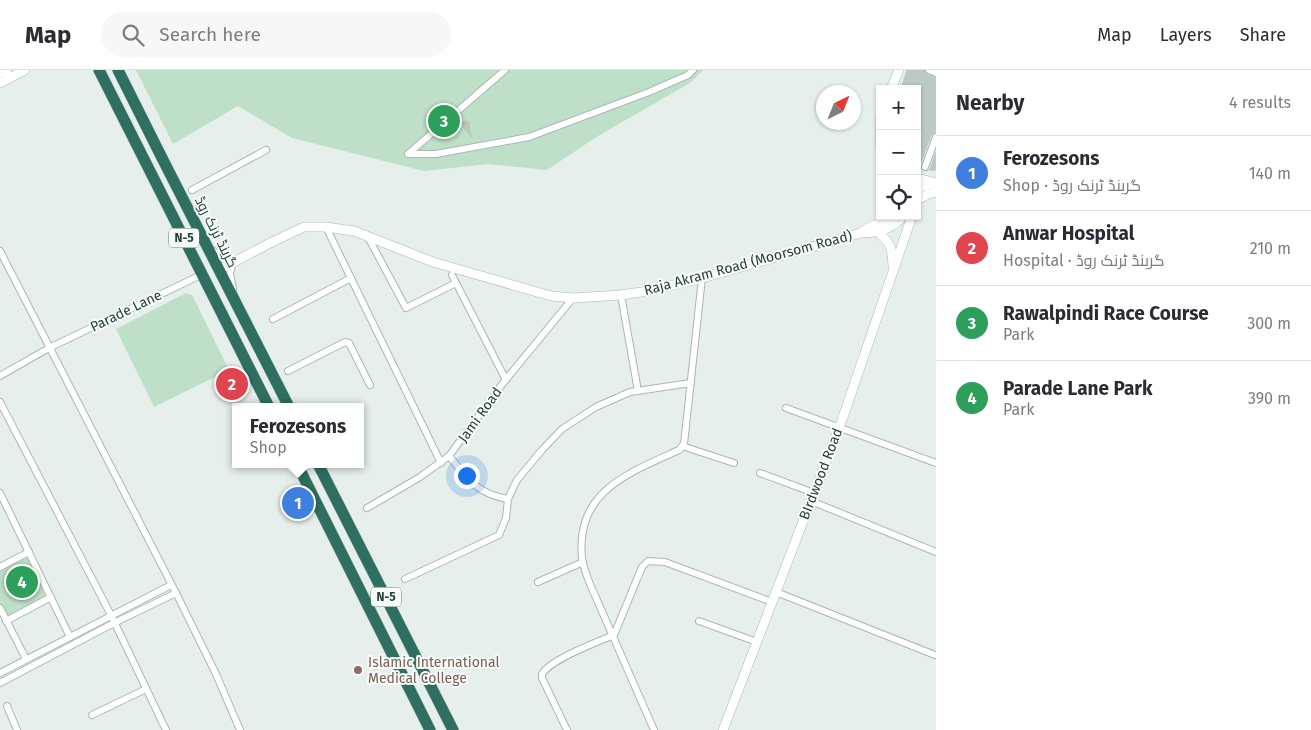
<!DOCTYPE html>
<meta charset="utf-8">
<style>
body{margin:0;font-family:"Fira Sans",Cairo,sans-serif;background:#f7f7f7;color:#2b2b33}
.controls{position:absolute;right:15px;top:15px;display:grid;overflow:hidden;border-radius:0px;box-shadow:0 1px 4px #0004}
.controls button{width:45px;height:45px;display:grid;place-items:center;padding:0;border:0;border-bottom:1px solid #e1e1e2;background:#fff;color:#2b2b33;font:25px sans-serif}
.compass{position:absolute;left:816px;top:15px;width:45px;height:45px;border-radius:50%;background:#fff;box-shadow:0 1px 4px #0004;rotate:43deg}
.you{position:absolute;left:466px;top:405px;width:18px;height:18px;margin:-12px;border:4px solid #fff;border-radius:50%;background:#1a73e8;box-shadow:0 0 0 8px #1a73e833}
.badge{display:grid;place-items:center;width:32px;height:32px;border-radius:50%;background:#855347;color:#fff;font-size:16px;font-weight:700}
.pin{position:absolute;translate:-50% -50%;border:2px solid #fff;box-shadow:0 1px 5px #0006}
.popup{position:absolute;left:232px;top:333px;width:132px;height:65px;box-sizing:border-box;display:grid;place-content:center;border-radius:0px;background:#fff;filter:drop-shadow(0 1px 4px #0005);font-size:16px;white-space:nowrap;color:#7c7c81}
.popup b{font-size:19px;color:#2b2b33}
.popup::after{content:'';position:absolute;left:50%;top:100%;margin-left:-10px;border:10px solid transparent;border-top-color:#fff}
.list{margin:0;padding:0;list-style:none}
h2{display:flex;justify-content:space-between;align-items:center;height:65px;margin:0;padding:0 20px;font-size:21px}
h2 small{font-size:16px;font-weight:400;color:#7c7c81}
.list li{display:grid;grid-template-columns:32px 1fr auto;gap:15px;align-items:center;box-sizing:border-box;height:75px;padding:0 20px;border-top:1px solid #e1e1e2}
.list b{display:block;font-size:19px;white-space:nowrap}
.list p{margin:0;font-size:16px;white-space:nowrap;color:#7c7c81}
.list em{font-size:16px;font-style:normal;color:#7c7c81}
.icon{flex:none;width:28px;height:28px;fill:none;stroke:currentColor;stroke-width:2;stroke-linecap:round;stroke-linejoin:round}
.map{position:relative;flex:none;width:936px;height:660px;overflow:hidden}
header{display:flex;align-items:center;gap:30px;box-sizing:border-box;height:70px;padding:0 25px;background:#fff;border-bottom:1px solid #e1e1e2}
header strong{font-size:24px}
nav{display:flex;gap:28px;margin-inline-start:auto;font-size:18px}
.search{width:350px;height:45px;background:#f7f7f7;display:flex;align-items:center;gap:12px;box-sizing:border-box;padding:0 18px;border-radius:28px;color:#7c7c81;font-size:19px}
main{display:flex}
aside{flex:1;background:#fff}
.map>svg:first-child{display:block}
.green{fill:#bfe0c8}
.building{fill:#bbcac4;stroke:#b8c9c2}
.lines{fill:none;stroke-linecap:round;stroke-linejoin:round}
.street-casing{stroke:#a8b8b2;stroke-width:8}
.secondary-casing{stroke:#a4bbb3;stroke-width:10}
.highway-casing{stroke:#c2cac8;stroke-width:12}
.street{stroke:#fff;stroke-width:6}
.secondary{stroke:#fff;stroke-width:9}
.highway{stroke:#2f6f62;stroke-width:11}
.education-dot{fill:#8d6e63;stroke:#f7fbf9;stroke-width:2}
.labels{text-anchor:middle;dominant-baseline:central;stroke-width:4;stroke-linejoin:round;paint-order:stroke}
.shield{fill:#f7fbf9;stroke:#637a73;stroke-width:1}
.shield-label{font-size:12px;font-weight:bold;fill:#24423a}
.street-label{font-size:14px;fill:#24423a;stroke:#f7fbf9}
.education-label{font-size:14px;fill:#785e54;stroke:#f7fbf9;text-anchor:start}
</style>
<header>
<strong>Map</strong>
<div class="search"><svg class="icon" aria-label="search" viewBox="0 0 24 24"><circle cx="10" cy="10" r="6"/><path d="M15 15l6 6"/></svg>Search here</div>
<nav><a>Map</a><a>Layers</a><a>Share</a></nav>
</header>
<main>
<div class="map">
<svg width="936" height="660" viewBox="0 0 936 660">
<rect width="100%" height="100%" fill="#e6efeb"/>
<g class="green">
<polygon points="136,0 703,0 690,13 598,66 547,100 488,94 424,101 292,68 238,36 173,74"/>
<polygon points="186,223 192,225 229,300 154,337 116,259"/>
<polygon points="29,482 51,527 6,551 0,538 0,497"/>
</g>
<g class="building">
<polygon points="907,0 924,0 927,4 936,8 936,62 931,65 920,95 921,100 917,100 917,19 901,19"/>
<polygon points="468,51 472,68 461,54 455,65 449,58 452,53"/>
<polygon points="936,82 936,100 929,100 930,99"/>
</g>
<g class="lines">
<defs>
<g id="street">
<polyline points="505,0 408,84 436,84 529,67 649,22 688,5 693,0"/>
<polyline points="929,0 936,3"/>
<polyline points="925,97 936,67"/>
<polyline points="192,120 266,80"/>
<polyline points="326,157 441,393"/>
<polyline points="368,167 406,238 456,213"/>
<polyline points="212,180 233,192 230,203 233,219"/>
<polyline points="0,181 176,523 216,604 240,660"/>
<polyline points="452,205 506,310"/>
<polyline points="621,225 638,321"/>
<polyline points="273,249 351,208"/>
<polyline points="288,301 345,272 349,273 370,315"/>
<polyline points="0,306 49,278 203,204"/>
<polyline points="0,332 111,545 166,660"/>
<polyline points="786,338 936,393"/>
<polyline points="682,376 734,393"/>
<path d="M449,386c19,23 28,38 59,43"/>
<polyline points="760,403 814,423"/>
<polyline points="0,423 70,567"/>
<polyline points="811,431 936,482"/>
<polyline points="367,438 420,407 449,386 503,313 573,228"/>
<polyline points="0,497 29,482"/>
<polyline points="405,509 499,465 506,448 508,429 517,410 542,380 562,359 596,337 630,322 691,313"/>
<polyline points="538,512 583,492"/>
<polyline points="776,522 935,585"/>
<polyline points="0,538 26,589"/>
<polyline points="6,551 51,527"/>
<polyline points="699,551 757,572"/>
<polyline points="0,603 171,515"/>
<polyline points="0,613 114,553 176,523"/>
<polyline points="7,636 17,660"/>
<polyline points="92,645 146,619"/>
<path d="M567,660l-25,-52v-4c9,-15 55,-32 72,-39l28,-68 6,-6 17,1 107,40"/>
<path d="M654,660l-64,-146c-3,-8 -7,-17 -8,-26 -7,-67 47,-85 97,-108l5,-6 18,-166"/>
</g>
<g id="secondary">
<polyline points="0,3 7,0"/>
<polyline points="0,13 25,0"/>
<polyline points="891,19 899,0"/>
<polyline points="880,48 880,74"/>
<polyline points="917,108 933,112"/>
<polyline points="917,120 923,116 936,113"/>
<polyline points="917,130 928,124 936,122"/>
<path d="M877,161c14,12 15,17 16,34"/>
<path d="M861,163c10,-10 24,-8 34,-17"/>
<path d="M219,200l53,-28 32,-15h22l28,4 79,31 118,34 22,2 48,-3 27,-4 54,-13 159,-45c16,0 32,-4 42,-17"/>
<polyline points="723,660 842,350 912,146"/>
</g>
<g id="highway">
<polyline points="99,0 269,337"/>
<polyline points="118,0 161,86 289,337"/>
<polyline points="297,394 430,660"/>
<polyline points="318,394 453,660"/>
</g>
</defs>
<use href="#street" class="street-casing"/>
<use href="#secondary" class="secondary-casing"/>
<use href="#highway" class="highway-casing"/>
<use href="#street" class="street"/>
<use href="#secondary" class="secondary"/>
<use href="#highway" class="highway"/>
</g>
<circle class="education-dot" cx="358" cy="600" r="5"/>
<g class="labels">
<g class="shield">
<rect x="169" y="158.5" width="30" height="19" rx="4"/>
<rect x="371" y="517.5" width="30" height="19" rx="4"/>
</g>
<g class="shield-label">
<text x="184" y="168">N-5</text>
<text x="386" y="527">N-5</text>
</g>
<g class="street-label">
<text transform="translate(216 162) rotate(63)">گرینڈ ٹرنک روڈ</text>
<text transform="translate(748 193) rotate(-15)">Raja Akram Road (Moorsom Road)</text>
<text transform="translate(126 241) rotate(-26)">Parade Lane</text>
<text transform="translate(480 345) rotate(-54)">Jami Road</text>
<text transform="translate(821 404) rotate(-69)">BIrdwood Road</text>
</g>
<g class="education-label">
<text x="368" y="592">Islamic International<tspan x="368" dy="16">Medical College</tspan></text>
</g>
</g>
</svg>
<div class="controls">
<button>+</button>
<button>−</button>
<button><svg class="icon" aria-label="locate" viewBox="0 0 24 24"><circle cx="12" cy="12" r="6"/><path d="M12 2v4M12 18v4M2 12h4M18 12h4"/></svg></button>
</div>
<svg class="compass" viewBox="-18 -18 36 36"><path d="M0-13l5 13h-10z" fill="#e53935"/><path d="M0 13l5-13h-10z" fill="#7c7c81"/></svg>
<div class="you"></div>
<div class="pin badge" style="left:298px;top:433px;background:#3f7fe0">1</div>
<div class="popup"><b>Ferozesons</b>Shop</div>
<div class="pin badge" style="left:232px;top:314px;background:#e0444e">2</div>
<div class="pin badge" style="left:444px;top:51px;background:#2e9e5b">3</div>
<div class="pin badge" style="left:22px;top:512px;background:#2e9e5b">4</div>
</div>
<aside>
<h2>Nearby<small>4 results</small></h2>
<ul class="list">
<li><span class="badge" style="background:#3f7fe0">1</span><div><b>Ferozesons</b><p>Shop · گرینڈ ٹرنک روڈ</p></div><em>140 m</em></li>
<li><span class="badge" style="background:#e0444e">2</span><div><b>Anwar Hospital</b><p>Hospital · گرینڈ ٹرنک روڈ</p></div><em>210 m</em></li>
<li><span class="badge" style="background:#2e9e5b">3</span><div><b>Rawalpindi Race Course</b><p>Park</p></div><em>300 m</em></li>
<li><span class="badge" style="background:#2e9e5b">4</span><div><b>Parade Lane Park</b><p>Park</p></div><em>390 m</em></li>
</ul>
</aside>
</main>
